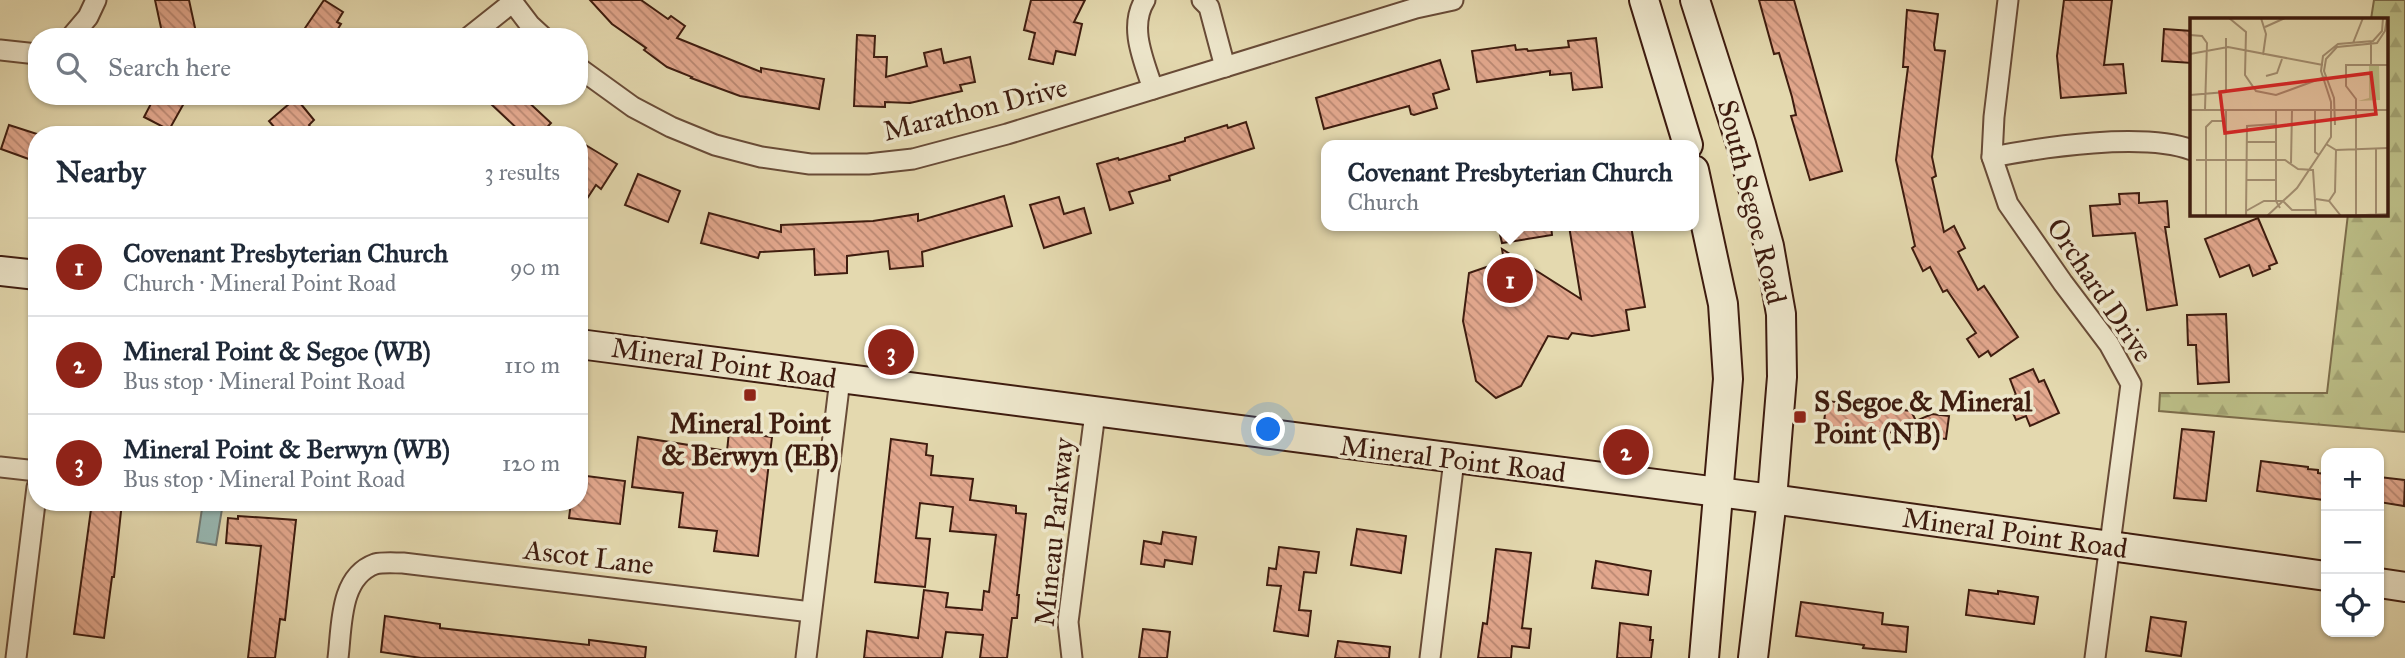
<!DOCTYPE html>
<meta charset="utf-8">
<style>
body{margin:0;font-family:"IM FELL Great Primer",serif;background:#f2f2f3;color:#1f2937}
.controls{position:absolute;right:21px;bottom:21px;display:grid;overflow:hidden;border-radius:14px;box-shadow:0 2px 5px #0004}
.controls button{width:63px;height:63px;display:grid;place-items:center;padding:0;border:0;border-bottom:2px solid #e0e1e3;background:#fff;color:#1f2937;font:35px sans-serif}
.you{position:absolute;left:1269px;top:430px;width:24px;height:24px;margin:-18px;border:5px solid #fff;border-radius:50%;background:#1a73e8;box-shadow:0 0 0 10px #1a73e833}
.badge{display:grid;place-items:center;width:46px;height:46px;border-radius:50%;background:#8f2418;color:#fff;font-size:23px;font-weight:700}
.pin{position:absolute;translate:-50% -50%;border:4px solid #fff;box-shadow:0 2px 7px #0006}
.popup{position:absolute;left:1321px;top:140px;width:378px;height:91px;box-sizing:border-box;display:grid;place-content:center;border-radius:14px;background:#fff;filter:drop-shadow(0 2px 5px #0005);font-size:23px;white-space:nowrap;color:#747a83}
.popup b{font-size:26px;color:#1f2937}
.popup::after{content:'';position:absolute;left:50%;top:100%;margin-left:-14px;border:14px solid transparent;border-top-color:#fff}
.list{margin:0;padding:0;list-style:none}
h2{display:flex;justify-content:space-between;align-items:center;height:91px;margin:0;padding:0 28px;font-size:30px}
h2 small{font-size:23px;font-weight:400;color:#747a83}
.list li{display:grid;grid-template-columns:46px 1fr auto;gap:21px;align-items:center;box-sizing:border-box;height:98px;padding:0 28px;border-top:2px solid #e0e1e3}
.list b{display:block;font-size:26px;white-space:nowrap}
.list p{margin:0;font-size:23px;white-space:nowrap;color:#747a83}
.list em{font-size:23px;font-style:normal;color:#747a83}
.icon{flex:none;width:38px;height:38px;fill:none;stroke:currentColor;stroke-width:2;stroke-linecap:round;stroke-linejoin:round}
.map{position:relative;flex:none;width:2405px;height:658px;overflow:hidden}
.search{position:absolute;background:#fff;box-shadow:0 2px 5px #0004;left:28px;top:28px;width:560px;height:77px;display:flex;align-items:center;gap:18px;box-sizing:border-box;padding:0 24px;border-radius:28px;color:#747a83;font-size:26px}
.panel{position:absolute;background:#fff;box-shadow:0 2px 5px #0004;left:28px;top:126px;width:560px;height:385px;border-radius:28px}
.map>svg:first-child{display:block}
.forest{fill:url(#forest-firs);stroke:#7c6c4a;stroke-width:2}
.water{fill:#98b9b4;stroke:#747a72;stroke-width:2}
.building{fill:url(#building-back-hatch);stroke:#3e1c0f;stroke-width:2}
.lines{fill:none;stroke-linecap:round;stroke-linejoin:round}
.street-casing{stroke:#684b37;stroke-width:23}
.secondary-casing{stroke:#3e1c0f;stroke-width:32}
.street{stroke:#ede6cb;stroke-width:19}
.secondary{stroke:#ede6cb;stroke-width:28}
.poi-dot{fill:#8f2418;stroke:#ede6cb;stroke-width:2.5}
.labels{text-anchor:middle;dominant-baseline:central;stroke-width:7;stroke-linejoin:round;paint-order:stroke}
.street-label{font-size:28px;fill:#3e1c0f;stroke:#ede6cb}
.poi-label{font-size:28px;font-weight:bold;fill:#3e1c0f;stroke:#ede6cb;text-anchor:start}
.inset-road{fill:none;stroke:#a28d6f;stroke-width:2}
.view{fill:#d62828;fill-opacity:0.15;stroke:#d62828;stroke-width:3.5}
.inset-edge{fill:none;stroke:#3e1c0f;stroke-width:3.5}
</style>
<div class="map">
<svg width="2405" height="658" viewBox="0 0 2405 658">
<defs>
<pattern id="forest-firs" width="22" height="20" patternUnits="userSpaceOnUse" patternTransform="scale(1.75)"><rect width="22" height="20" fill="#bbbd86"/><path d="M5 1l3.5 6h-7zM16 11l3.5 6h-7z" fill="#a2a272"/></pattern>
<pattern id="building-back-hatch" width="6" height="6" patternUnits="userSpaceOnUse" patternTransform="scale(1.75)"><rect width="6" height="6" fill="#e2a78d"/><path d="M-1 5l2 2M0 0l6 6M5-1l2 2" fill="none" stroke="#b98772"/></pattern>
</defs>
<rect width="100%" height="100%" fill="#e4d9af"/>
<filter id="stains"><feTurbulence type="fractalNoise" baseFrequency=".00286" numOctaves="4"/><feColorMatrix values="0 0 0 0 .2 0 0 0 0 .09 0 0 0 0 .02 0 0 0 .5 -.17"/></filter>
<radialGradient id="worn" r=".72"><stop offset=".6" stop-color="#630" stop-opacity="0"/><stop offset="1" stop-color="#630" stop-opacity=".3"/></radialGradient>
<polygon class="forest" points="2374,0 2405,0 2405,432 2159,411 2160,393 2327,393 2348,214 2386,214 2386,19 2371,19"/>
<polygon class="water" points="203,502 223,503 216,545 197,542"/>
<g class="building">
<polygon points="155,0 189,0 197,37 163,37"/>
<polygon points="324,0 343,12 337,22 341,24 333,37 299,37"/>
<polygon points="590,0 641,0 668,19 671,16 685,26 677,38 761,72 761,68 824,79 819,109 740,96 691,78 692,77 667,67 644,50 646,48 612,24"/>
<polygon points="1031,0 1085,0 1074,22 1082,24 1075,55 1056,51 1053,64 1029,59 1035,33 1024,30"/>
<polygon points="1759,0 1794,0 1842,171 1810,180 1791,116 1796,115 1792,97 1779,53 1774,54"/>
<polygon points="2064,0 2112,0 2104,65 2123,64 2126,93 2061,98 2057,56"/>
<polygon points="1907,10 1938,14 1934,45 1935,50 1945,51 1932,157 1936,176 1932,178 1944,232 1954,226 1965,248 1958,252 1978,290 1984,286 2018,337 1991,356 1988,351 1979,357 1967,339 1976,333 1947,290 1943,292 1930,267 1923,271 1912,248 1915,246 1896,160 1908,67 1903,67"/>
<polygon points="2164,29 2192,31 2192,63 2162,61"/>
<polygon points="857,35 875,36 874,57 887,57 886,77 927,66 924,53 941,49 944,63 970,57 975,82 960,85 962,91 910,103 885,102 885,107 854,106"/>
<polygon points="1596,38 1602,87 1573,90 1571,73 1550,75 1550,71 1477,82 1472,51 1515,45 1516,50 1527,49 1528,51 1569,47 1568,41"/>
<polygon points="1440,60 1449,89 1433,94 1437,108 1414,115 1411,114 1409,106 1324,129 1316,98"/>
<polygon points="155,96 188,96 169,130 144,117"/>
<polygon points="500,96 522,96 551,123 540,135 524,135 492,105"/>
<polygon points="296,98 314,120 309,125 317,135 281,135 269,121"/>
<polygon points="1246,122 1254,148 1169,176 1170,180 1129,192 1133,203 1110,210 1097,164 1118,158 1119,160 1185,141 1185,138 1227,125 1228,128"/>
<polygon points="9,125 37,134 37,162 1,149"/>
<polygon points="579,141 617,164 601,189 596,185 579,211"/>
<polygon points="638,174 680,191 668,222 625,205"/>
<polygon points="2139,193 2139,203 2167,201 2169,227 2165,227 2177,305 2147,310 2135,233 2093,236 2090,206 2120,204 2119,194"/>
<polygon points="1004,196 1012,226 922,252 923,266 890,269 888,251 847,256 847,273 815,275 814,249 760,252 758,258 701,243 709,213 781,232 781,225 873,221 918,214 918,221"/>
<polygon points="1059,197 1064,214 1084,208 1091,233 1044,248 1030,205"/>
<polygon points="2258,218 2277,263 2269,266 2270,269 2253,276 2249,265 2220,277 2205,239"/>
<polygon points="1498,226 1551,226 1552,235 1502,243"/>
<polygon points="1569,226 1631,226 1645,307 1626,310 1629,330 1592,336 1572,333 1568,339 1548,336 1521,386 1496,398 1476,381 1463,321 1469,273 1504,261 1502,249 1581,299"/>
<polygon points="2226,314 2229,382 2198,384 2196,345 2188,345 2187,315"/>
<polygon points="2033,369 2039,382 2044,380 2059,413 2030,426 2026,416 2016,420 2007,399 2016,395 2010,379"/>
<polygon points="1827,401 1911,411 1916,421 1932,414 1949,416 1946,439 1871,430 1870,440 1840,436 1841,431 1823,428"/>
<polygon points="2182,429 2214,432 2206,501 2174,498"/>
<polygon points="729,432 772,437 758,556 714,551 717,531 679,527 683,493 632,487 638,437 727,451"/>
<polygon points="891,439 927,444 926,455 933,456 931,475 973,479 970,500 1016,506 1016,513 1026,514 1017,595 1019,595 1017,618 1012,618 1007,658 980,658 983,635 946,632 942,658 864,658 867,631 918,638 924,590 948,593 946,607 982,610 984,591 989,592 996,535 950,531 953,507 920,503 916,538 930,539 925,587 875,582"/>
<polygon points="2261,461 2308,467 2308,469 2318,470 2318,473 2326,474 2324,500 2257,491"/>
<polygon points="579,475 625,481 620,524 569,518 571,502 579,502"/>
<polygon points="2379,477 2405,480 2404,506 2379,502"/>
<polygon points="92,502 122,502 114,577 112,577 104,638 74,634"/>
<polygon points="238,516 296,520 285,620 280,619 275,658 248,658 261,546 226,543 228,518 238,519"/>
<polygon points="1357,529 1406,536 1401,573 1351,565"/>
<polygon points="1163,532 1196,537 1192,564 1165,560 1164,567 1141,564 1144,541 1161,544"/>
<polygon points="1279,547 1319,552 1316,573 1304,572 1299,610 1311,611 1308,636 1274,631 1281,586 1267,585 1269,568 1276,569"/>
<polygon points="1496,549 1531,553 1522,628 1531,629 1529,648 1512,646 1511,658 1478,658 1483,623 1487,624"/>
<polygon points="1596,561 1651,571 1648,595 1592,588"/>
<polygon points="1969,590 1998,594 1998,591 2038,597 2034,624 1966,615"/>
<polygon points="1801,602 1883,613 1882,624 1908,627 1906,652 1863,648 1864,645 1796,636"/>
<polygon points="385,616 440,624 440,628 589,645 589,640 646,647 645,658 421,658 381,652"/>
<polygon points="2151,617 2186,622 2181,656 2146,651"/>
<polygon points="1620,623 1651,627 1650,640 1653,640 1651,658 1617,658"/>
<polygon points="1143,629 1170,632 1167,658 1139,658"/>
<polygon points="1338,641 1390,647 1389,658 1335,658"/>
</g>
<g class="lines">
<defs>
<g id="street">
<polyline points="511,0 530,25 543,37"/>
<path d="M1145,0c-17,27 -1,61 8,89"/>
<polyline points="1202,0 1209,7 1225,67"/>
<polyline points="2008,0 1994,117 1992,157 2008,204 2063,283 2109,344 2131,384 2095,658"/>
<polyline points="71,37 88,17 96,0"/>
<polyline points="469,37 513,2"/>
<polyline points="0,50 37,54"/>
<polyline points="579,68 633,107 671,127 715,145 761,157 810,164 868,164 913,159 1007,134 1416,8 1453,0"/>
<path d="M1992,157c52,-10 151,-25 200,-7"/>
<polyline points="0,467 37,471"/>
<polyline points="16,658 37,487"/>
<path d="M338,658c4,-31 1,-81 37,-94 8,-2 19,-1 28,-1l408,49"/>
<polyline points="806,658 840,379"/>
<polyline points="1072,658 1068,622 1095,413"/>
<polyline points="1430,658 1454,460"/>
</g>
<g id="secondary">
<polyline points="1644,0 1688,145"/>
<polyline points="1695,0 1741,144 1769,246 1781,314 1782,377 1772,499 1753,658"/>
<polyline points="1694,170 1723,304 1728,379 1704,658"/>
<polyline points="0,271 37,275"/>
<polyline points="579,344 1772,499 2326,576"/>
<polyline points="2379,583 2405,587"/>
</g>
</defs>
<use href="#street" class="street-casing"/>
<use href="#secondary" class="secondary-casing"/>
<use href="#street" class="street"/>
<use href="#secondary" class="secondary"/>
</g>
<g class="poi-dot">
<rect x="743" y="388" width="14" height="14" rx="3.5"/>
<rect x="1793" y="410" width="14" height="14" rx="3.5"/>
</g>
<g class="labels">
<g class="street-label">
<text transform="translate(975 109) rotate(-14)">Marathon Drive</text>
<text transform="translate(1752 202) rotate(76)">South Segoe Road</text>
<text transform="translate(2100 290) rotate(56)">Orchard Drive</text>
<text transform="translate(724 363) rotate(8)">Mineral Point Road</text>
<text transform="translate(1453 459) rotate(7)">Mineral Point Road</text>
<text transform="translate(1054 532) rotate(-84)">Mineau Parkway</text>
<text transform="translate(2015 533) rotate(8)">Mineral Point Road</text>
<text transform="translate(589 557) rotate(7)">Ascot Lane</text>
</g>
<g class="poi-label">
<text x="1814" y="401">S Segoe &amp; Mineral<tspan x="1814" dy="32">Point (NB)</tspan></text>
<text x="750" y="423" text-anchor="middle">Mineral Point<tspan x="750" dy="32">&amp; Berwyn (EB)</tspan></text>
</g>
</g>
<g transform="translate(2190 18)">
<rect width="198" height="198" fill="#e4d9af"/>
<path d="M179,48h10l1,34 -22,1 11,-3z" fill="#bbbd86"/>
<path class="inset-road" d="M39,0l17,14 -1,43 11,16 20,4 49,-18M71,0l5,16 -3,21M75,9l20,-9M0,17l12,1 5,7 -2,66M181,24v23M163,25l10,-25M0,36l38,-7 95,18M76,58l11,-3 5,-14M0,77l36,-3v-54M0,92h198M36,92v106M86,92v91l4,7M125,92v42l4,3M145,107l-1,-27 -10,-27 2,-12 11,-12 40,-4 8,-12 2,-13M56,124h30M136,126l10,6 52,-2M186,130v68M6,142h89l13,9 15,1 3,46M101,145l1,-53M56,162h30M126,181l13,2 12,15M139,183l6,-9 1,-42M56,193l18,-10h19l9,9h24M16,198v-89l6,-6h14M56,198l1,-90 29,-2M77,198l30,-28 34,-51v-35l-10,-31 2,-15 15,-12 35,-3 9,-10 1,-13M152,198l46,-2M166,198v-117l-10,-13v-21h42"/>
<path class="view" d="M181,55l5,41 -151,19 -5,-41z"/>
<rect width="198" height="198" class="inset-edge"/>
</g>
<rect width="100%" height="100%" filter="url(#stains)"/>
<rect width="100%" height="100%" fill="url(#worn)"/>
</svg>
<div class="controls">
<button>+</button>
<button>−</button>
<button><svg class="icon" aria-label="locate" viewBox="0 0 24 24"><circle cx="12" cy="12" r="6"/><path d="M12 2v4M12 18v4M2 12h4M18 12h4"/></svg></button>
</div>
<div class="you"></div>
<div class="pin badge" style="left:1510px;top:280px">1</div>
<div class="popup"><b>Covenant Presbyterian Church</b>Church</div>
<div class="pin badge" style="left:1626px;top:452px">2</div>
<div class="pin badge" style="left:891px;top:352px">3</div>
<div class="search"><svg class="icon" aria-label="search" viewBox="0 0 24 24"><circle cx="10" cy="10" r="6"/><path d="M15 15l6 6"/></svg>Search here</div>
<section class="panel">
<h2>Nearby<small>3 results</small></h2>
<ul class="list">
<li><span class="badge">1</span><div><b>Covenant Presbyterian Church</b><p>Church · Mineral Point Road</p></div><em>90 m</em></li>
<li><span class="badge">2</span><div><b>Mineral Point &amp; Segoe (WB)</b><p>Bus stop · Mineral Point Road</p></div><em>110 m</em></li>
<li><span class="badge">3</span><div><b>Mineral Point &amp; Berwyn (WB)</b><p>Bus stop · Mineral Point Road</p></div><em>120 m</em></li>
</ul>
</section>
</div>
